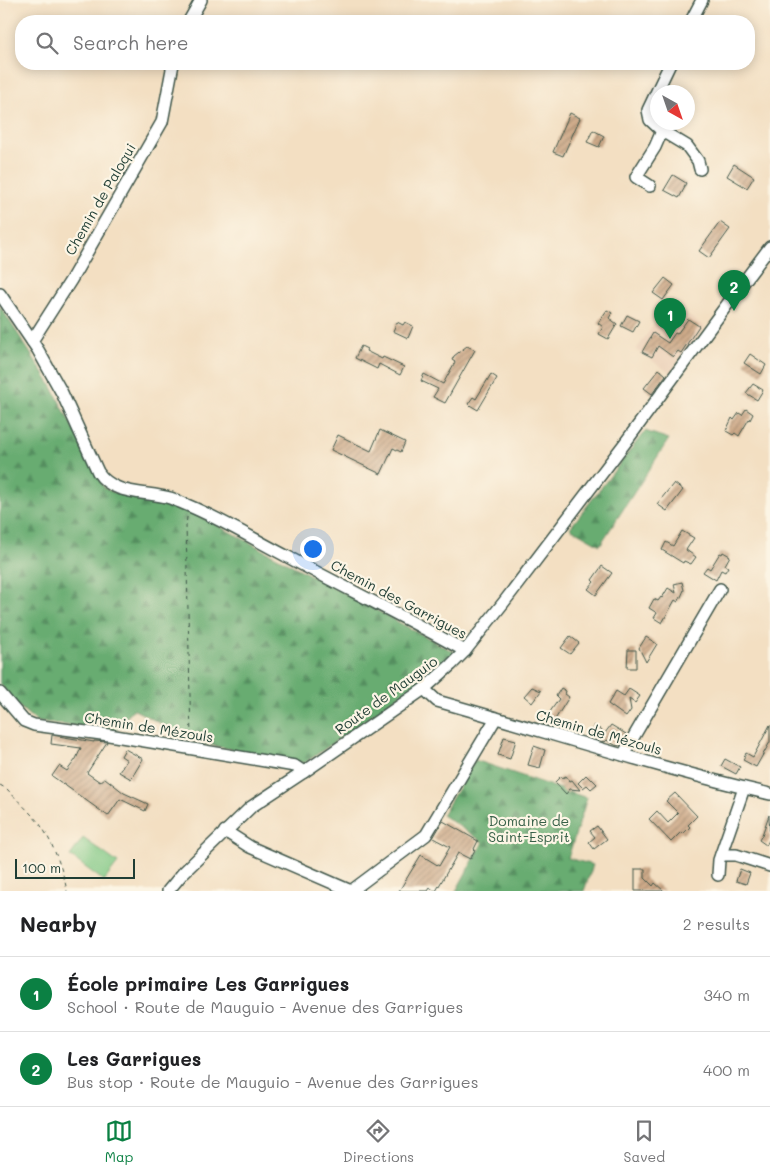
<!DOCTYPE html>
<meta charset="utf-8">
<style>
body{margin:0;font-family:Mali,sans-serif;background:#f6f6f6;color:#202124}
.compass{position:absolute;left:650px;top:85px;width:45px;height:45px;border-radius:50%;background:#fff;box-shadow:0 2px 12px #0003;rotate:140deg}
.scale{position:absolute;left:15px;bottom:12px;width:120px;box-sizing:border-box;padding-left:5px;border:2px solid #1f3d34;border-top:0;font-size:14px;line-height:18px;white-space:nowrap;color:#1f3d34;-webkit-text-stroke:4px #fcf5e5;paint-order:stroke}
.you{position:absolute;left:312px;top:548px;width:18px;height:18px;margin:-12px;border:4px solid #fff;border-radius:50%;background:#1a73e8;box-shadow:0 0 0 8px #1a73e833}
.badge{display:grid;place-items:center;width:32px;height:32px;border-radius:50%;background:#0b8043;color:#fff;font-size:16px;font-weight:700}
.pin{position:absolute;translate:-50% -41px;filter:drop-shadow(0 1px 2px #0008)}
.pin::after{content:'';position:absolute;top:26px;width:18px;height:15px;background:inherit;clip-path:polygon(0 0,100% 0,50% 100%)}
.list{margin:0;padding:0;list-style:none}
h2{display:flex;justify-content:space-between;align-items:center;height:65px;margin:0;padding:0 20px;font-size:21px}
h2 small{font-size:16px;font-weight:400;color:#757577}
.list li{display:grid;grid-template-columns:32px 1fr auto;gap:15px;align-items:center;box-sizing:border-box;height:75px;padding:0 20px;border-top:1px solid #e0e0e0}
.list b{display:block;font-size:19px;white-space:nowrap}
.list p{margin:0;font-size:16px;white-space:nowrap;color:#757577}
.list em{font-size:16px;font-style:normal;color:#757577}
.icon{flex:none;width:28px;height:28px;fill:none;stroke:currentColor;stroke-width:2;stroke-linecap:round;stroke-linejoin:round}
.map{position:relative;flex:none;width:770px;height:891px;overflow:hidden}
.search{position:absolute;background:#fff;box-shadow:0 2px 12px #0003;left:15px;right:15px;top:15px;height:55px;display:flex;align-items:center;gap:12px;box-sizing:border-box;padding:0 18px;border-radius:20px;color:#757577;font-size:19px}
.sheet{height:215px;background:#fff}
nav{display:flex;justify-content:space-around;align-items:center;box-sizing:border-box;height:70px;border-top:1px solid #e0e0e0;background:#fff;font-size:14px;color:#757577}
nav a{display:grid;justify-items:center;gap:2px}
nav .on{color:#0b8043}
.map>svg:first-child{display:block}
.built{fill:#ecd2b9}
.forest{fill:url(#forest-firs);stroke:#437452}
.garden{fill:#7fc783;stroke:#4f825c}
.building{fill:url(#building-hatch)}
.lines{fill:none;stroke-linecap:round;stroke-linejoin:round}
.minor-casing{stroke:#3f5549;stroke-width:14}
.path{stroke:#3f5549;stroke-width:1;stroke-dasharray:4 4;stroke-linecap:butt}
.minor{stroke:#fff;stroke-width:11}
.labels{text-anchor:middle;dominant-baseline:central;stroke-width:4.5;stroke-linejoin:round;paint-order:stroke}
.street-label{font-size:14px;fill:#1f3d34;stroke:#fcf5e5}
.park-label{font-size:14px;fill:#376048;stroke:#fcf5e5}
</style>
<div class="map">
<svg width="770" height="891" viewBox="0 0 770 891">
<defs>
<pattern id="forest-firs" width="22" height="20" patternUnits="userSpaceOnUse" patternTransform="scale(1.25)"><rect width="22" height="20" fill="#67ac71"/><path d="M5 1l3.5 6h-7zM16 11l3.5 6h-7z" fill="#548d5e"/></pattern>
<pattern id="building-hatch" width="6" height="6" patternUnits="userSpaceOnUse" patternTransform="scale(1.25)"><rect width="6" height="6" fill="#ceaa89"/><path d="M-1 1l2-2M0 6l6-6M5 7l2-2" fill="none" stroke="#a78c71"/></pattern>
</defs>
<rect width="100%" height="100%" fill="#fcf5e5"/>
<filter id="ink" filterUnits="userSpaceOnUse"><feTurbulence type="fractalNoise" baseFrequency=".02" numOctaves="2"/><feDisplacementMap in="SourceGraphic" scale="10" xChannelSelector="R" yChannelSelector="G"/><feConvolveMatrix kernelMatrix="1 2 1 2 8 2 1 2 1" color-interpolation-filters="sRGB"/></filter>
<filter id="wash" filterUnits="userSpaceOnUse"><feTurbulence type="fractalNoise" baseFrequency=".0096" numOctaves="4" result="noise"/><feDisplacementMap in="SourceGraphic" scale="20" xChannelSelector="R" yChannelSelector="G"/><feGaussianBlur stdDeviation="1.12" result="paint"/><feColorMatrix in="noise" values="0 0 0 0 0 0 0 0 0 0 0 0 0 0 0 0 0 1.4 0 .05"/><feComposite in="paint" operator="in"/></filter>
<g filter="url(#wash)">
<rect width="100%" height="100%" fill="#f3dfc2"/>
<polygon class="built" points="667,306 680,317 683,312 705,327 672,374 636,350"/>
<g class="forest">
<polygon points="0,306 51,385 104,488 113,492 176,505 217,525 458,654 305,763 198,743 133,709 117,730 37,722 17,705 0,684"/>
<polygon points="645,431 669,439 600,545 570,528"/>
<polygon points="475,760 587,798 568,858 593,865 584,891 456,891 483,842 442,815"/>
</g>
<polygon class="garden" points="83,838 118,863 104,881 70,856"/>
<g id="blocks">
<g class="building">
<polygon points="570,113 580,118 563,156 553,152"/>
<polygon points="593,130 604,136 599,147 587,142"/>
<polygon points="734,164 754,177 747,188 727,176"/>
<polygon points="673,175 686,183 684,187 685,187 679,198 664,190"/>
<polygon points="720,222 730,229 709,258 699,251"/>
<polygon points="665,278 674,285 663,300 653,293"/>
<polygon points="607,310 612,313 609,318 617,324 608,339 599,334 603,327 598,323"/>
<polygon points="627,315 639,321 633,332 621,326"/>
<polygon points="688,319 699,326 681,353 678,351 673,357 658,346 652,357 642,352 653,333 668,343 675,333 677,334"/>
<polygon points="397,322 403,325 405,322 413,326 408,338 393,331"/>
<polygon points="361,346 367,349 366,351 382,359 383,357 404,367 400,375 379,364 377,369 355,358"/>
<polygon points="467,346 475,350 445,403 433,397 438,389 421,381 424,374 443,384 455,362 452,360 454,356"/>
<polygon points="750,354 766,365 761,374 744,363"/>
<polygon points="659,369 666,375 652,394 644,388"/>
<polygon points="491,374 497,378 478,410 468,404 473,397 476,399"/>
<polygon points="753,384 763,390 757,400 746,393"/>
<polygon points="746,409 753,414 750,420 749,419 739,436 735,433 733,435 726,431 732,418 734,420 739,413 742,415"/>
<polygon points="380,430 405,442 401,452 393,448 381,474 331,450 338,435 371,451"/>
<polygon points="674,483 683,490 667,511 657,504"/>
<polygon points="682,531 694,538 686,550 696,557 691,564 684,561 683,563 662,550 666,542 673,546"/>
<polygon points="723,552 730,556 725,565 728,567 725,572 721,570 716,580 703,572 707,567 710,569 720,553 722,554"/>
<polygon points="602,566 612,573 596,595 588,589 594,582 592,580"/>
<polygon points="682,582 684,590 681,597 678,602 675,600 662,623 654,618 657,613 649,608 654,599 658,601 661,597 662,598 668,588 676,593 674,584"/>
<polygon points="570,636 579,643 570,654 561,648"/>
<polygon points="646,637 657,644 646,662 639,648"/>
<polygon points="628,650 636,650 636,668 627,668"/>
<polygon points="532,687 541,691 532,703 524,696"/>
<polygon points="561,688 566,691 565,694 569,697 551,726 543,724 542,723 559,699 556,696"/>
<polygon points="629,689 640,696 635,703 629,699 631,710 626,717 608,704 616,691 624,696"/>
<polygon points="594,725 605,733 611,725 626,734 619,746 615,745 607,740 605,742 597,740 590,735 591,733 590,732"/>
<polygon points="770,725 770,742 756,767 743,760 746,753 753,757"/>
<polygon points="52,735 94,742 94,741 107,742 87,773 100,782 105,778 124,793 148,804 145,811 120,799 108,816 52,776 59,766 67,771 76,759 81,748 51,744"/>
<polygon points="504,737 516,740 510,759 498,755"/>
<polygon points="534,746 545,750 540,768 528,765"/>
<polygon points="125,749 143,759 131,779 119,772 127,760 121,756"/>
<polygon points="725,759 740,767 736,774 721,766"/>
<polygon points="586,775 591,780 592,779 597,784 591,789 587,785 583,788 578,783"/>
<polygon points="561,776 562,778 566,776 570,781 572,780 580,790 570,789 566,794 555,782"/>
<polygon points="675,793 697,816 688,825 690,827 683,834 681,832 671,842 649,819 657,811 668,823 678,813 666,801"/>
<polygon points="769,815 770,839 766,845 759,840 762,835"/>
<polygon points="443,821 478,841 474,849 475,850 470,859 458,853 436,891 430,888 428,891 399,891 421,855 439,866 450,847 433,838"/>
<polygon points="597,826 607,839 594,849 589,842 595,837 590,831"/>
<polygon points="635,869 645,869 645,878 653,886 655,883 664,891 635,891"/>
<polygon points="740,869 750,873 746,884 736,881"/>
</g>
</g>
</g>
<g filter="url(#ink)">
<use href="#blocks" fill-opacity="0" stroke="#3f5549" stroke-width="1"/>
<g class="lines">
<defs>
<g id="minor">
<polyline points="189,21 201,0"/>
<polyline points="691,21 702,0"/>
<polyline points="670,64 648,110 650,120 662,131 687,146 698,161 700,169"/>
<polyline points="650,186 636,177 655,147 662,131"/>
<path d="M0,294l38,56 24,43 36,79c15,24 48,19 72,26 6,2 12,5 17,7 36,15 68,35 101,52 59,32 119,61 177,94"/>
<polyline points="32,341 71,280 162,122 173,64"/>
<path d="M424,689l13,12c111,31 221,67 333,93"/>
<polyline points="0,693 24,721 34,725 109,735 295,766 304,772"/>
<polyline points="623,755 720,589"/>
<polyline points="225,831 250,847 351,891 426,835 496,718"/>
<polyline points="721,855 736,855 770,866"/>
<polyline points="718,875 719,860 744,788"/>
<polyline points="168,891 183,873 251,807 304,772 424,689 451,665 465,651 504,602 625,443 746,279 770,247"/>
</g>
</defs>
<use href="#minor" class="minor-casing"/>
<g class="path">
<polyline points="187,517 186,525 191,738"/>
<path d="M0,785l7,4c10,11 22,22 32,34 13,17 24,47 28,68"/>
</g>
<use href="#minor" class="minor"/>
</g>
</g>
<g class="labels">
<g class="street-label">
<text transform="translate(100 199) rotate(-60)">Chemin de Paloqui</text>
<text transform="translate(399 599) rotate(28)">Chemin des Garrigues</text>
<text transform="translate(386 695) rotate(-36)">Route de Mauguio</text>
<text transform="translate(149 727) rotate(9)">Chemin de Mézouls</text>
<text transform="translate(599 732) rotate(16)">Chemin de Mézouls</text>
</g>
<g class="park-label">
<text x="529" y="820">Domaine de<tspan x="529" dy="16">Saint-Esprit</tspan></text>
</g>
</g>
</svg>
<svg class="compass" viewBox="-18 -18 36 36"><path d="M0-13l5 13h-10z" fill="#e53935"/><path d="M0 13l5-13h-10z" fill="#757577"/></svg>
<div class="scale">100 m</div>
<div class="you"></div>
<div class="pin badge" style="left:670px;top:339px">1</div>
<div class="pin badge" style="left:734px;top:311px">2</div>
<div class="search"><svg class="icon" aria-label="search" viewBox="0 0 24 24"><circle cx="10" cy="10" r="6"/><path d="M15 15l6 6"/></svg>Search here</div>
</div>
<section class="sheet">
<h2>Nearby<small>2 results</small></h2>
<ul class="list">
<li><span class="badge">1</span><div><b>École primaire Les Garrigues</b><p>School · Route de Mauguio - Avenue des Garrigues</p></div><em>340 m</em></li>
<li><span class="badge">2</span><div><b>Les Garrigues</b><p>Bus stop · Route de Mauguio - Avenue des Garrigues</p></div><em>400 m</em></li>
</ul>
</section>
<nav>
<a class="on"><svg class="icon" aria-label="map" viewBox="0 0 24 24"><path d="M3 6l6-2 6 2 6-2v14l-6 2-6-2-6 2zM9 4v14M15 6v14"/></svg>Map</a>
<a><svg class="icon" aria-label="directions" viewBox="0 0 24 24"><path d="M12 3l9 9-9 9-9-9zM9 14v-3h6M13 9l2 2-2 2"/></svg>Directions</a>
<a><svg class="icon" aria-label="saved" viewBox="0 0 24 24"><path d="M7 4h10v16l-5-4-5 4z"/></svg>Saved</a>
</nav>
